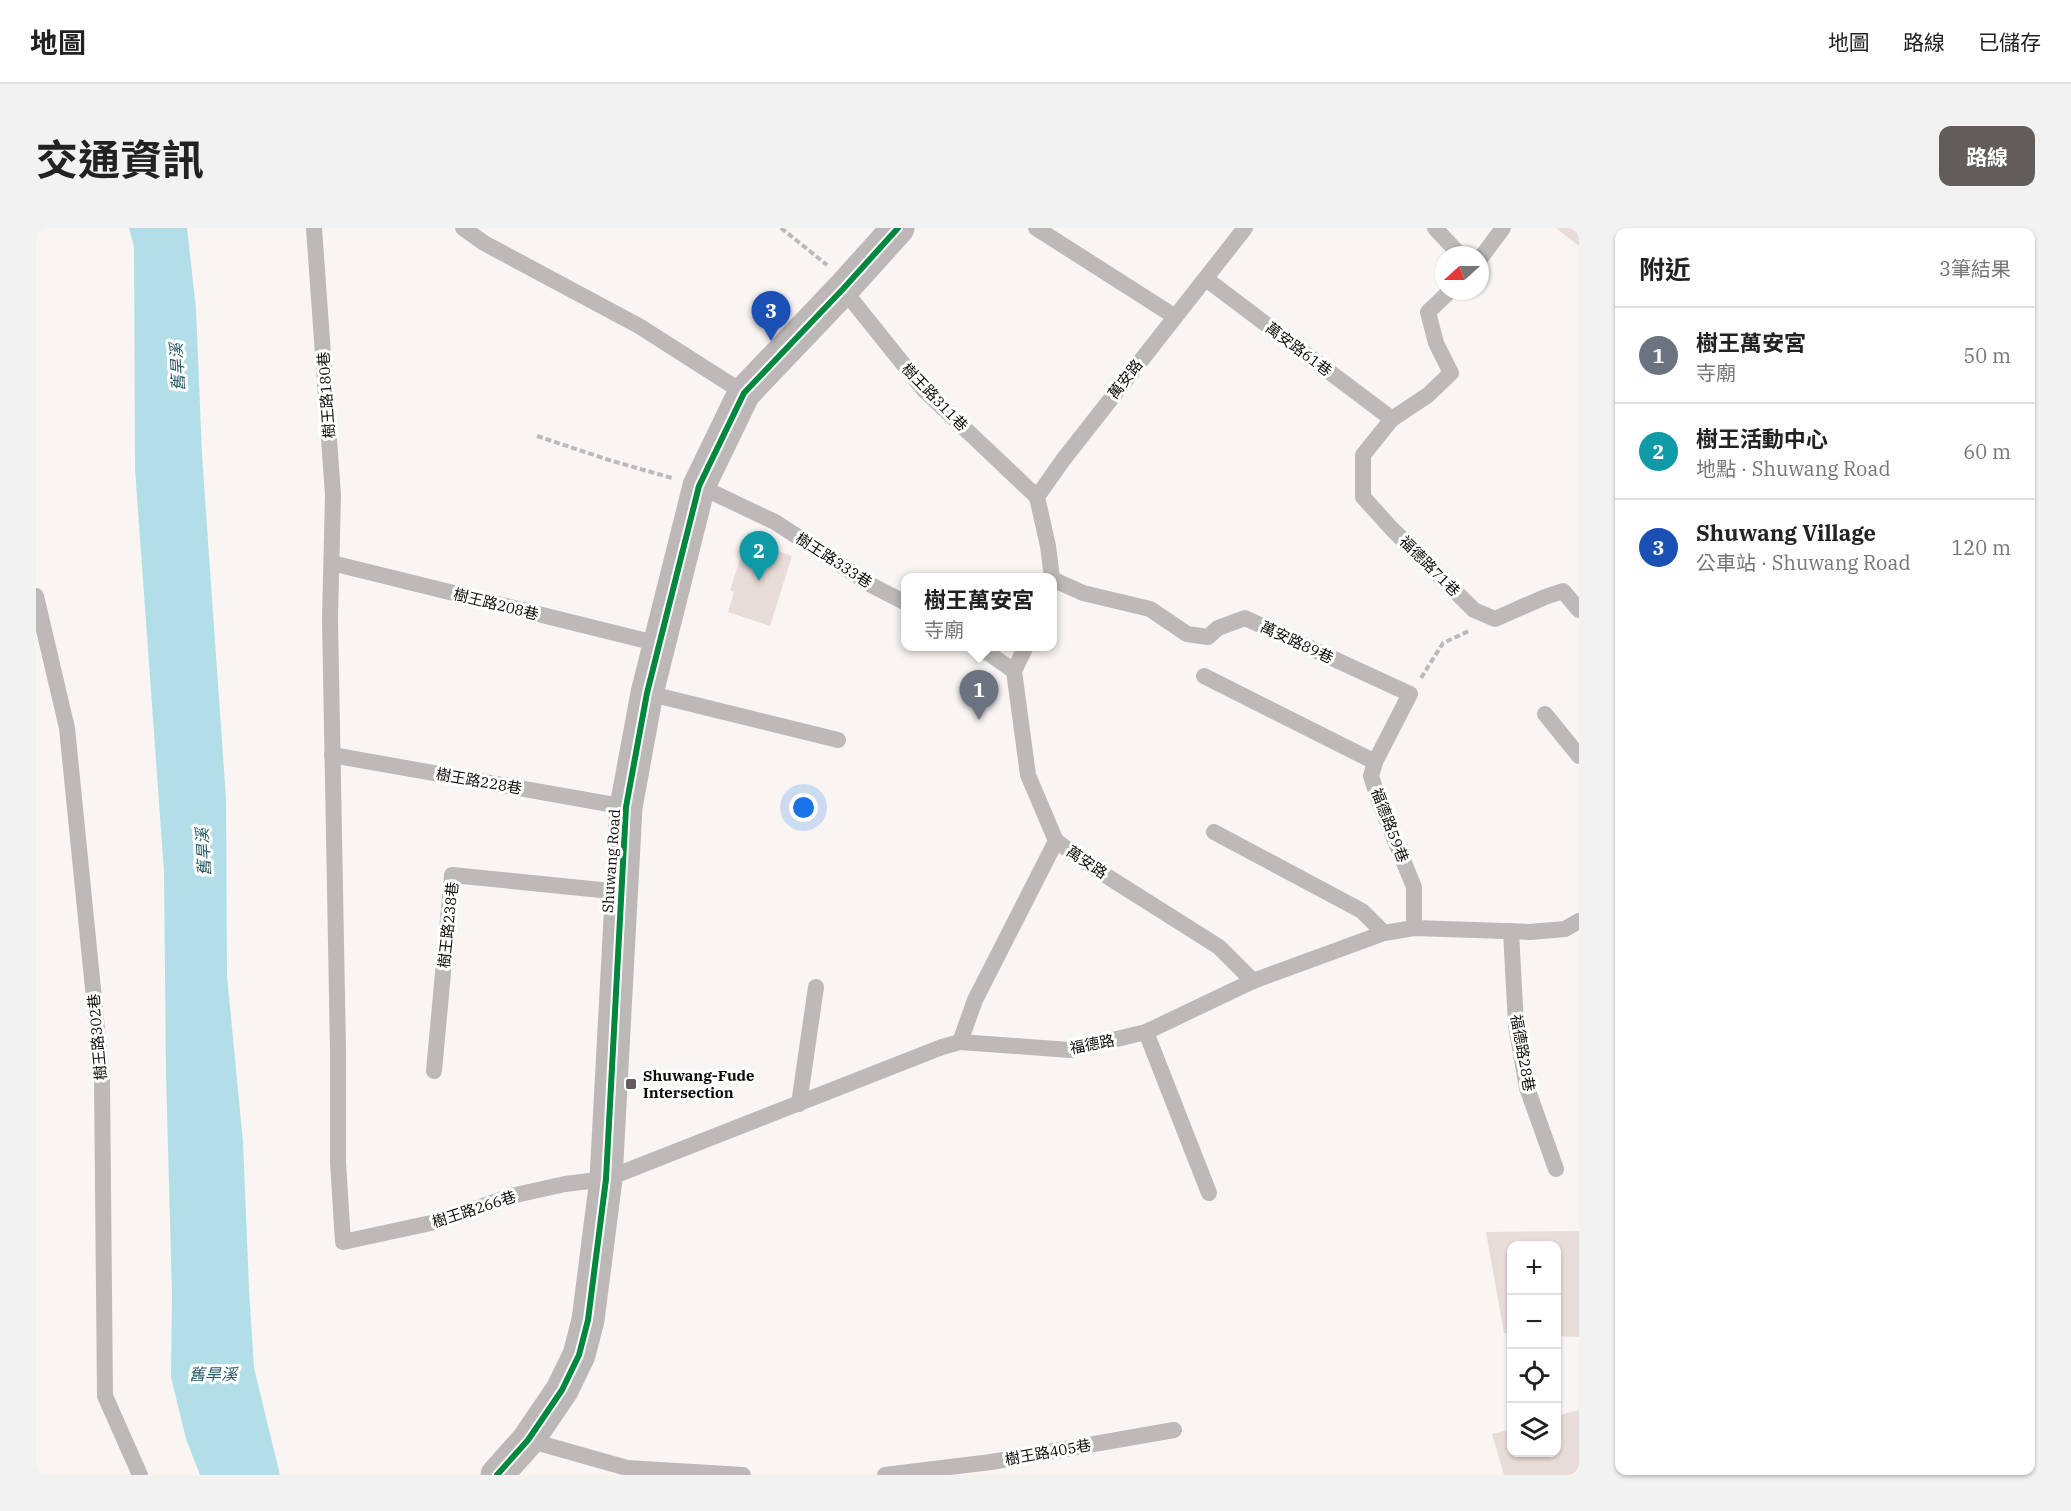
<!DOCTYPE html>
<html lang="zh-TW">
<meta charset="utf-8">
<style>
body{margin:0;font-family:"IBM Plex Serif","Noto Sans TC",serif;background:#f2f2f2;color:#222}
.controls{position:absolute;right:18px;bottom:18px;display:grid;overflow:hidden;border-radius:12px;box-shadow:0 2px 4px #0004}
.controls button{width:54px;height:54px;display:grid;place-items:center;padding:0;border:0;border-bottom:2px solid #e0e0e0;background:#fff;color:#222;font:30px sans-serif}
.compass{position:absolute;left:1399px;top:18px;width:54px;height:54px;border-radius:50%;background:#fff;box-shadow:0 2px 4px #0004;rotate:249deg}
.you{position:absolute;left:768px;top:580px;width:21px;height:21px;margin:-15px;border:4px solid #fff;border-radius:50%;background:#1a73e8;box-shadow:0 0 0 9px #1a73e833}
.badge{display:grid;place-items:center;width:39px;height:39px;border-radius:50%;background:#625d5a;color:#fff;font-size:20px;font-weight:700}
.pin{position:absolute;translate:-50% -50px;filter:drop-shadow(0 2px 3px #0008)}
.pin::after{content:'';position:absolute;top:32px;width:21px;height:18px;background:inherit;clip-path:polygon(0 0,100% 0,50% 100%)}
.popup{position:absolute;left:865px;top:345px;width:156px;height:78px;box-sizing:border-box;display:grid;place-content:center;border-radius:12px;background:#fff;filter:drop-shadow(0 2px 4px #0005);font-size:20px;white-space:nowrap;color:#767676}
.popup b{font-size:22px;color:#222}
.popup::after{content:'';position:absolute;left:50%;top:100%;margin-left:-12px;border:12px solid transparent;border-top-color:#fff}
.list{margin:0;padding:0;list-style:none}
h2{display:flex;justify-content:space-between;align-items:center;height:78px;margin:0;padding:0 24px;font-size:26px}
h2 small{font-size:20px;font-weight:400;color:#767676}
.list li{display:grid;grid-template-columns:39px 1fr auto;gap:18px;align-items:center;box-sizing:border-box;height:96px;padding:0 24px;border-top:2px solid #e0e0e0}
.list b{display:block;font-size:22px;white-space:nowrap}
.list p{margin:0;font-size:20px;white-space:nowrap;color:#767676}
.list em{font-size:20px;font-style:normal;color:#767676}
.icon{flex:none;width:33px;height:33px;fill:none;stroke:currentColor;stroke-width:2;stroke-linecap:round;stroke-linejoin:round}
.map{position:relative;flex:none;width:1543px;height:1247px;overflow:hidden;border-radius:12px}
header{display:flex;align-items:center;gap:36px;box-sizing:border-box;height:84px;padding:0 30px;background:#fff;border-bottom:2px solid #e0e0e0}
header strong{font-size:28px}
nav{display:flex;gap:33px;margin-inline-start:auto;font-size:21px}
.intro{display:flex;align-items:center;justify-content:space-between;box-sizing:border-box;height:144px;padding:0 36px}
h1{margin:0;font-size:42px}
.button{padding:15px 27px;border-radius:12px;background:#625d5a;color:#fff;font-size:21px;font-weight:700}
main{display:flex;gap:36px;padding:0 36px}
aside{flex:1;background:#fff;border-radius:12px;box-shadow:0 2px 4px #0004}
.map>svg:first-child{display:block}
.water{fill:#b2dee7}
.building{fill:#e8dcd8}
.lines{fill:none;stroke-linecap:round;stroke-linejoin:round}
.path{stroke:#bdb9b8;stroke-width:4;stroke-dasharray:6 3;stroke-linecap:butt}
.lane{stroke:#bcb9b8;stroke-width:16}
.secondary{stroke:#bbb8b7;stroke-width:33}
.cycleway-casing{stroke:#fff;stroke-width:10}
.cycleway{stroke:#00873e;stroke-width:6}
.poi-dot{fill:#625d5a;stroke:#fff;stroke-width:2}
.labels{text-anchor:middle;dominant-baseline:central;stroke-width:6;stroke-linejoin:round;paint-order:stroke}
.street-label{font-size:15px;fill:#110b08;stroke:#fff}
.poi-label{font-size:15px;font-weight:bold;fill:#110b08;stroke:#fff;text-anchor:start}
.water-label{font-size:16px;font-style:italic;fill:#255965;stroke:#fff}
</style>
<header>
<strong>地圖</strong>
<nav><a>地圖</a><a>路線</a><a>已儲存</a></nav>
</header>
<div class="intro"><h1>交通資訊</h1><a class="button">路線</a></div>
<main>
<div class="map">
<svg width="1543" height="1247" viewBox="0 0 1543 1247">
<rect width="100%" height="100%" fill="#f9f5f3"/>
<polygon class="water" points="93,0 151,0 160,81 166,227 190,571 191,748 207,914 213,1061 218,1140 244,1247 164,1247 150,1211 135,1149 136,1066 130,846 128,644 99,241 98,19"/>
<g class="building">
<polygon points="1520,0 1543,0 1543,18"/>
<polygon points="710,312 756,328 734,398 692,384 698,364 694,362"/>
<polygon points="1543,1003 1543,1109 1520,1108 1520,1018 1476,1018 1476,1106 1468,1105 1450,1004"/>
<polygon points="1543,1182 1543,1247 1468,1247 1456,1206 1476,1201 1476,1224 1520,1224 1520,1188"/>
</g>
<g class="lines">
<g class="path">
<polyline points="745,0 791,37"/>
<polyline points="501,208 573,232 636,250"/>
<polyline points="1385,450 1407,415 1433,403"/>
</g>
<g class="lane">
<polyline points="278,0 297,267 294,391 302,823 302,934 307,1014 404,993 475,968 529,956 570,951 906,819 924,814 1034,822 1110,804 1217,753 1348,705 1378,700 1494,704 1529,701 1543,693"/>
<polyline points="427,0 448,15 603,98 708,165"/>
<polyline points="1000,0 1138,88"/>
<polyline points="1399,0 1424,27"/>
<polyline points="1444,31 1467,0"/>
<polyline points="1170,51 1356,191"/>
<polyline points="807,61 888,162 1001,269"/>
<polyline points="1414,63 1392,84 1400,115 1415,145 1392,167 1356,191 1327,227 1327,269 1355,300 1438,382 1459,391 1509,369 1527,363 1543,382"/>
<polyline points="663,258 739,294 837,358 870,375"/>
<polyline points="296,335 623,416"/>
<polyline points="1016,350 1012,318 1001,269 1027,232 1209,0"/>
<polyline points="1016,351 1047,365 1114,381 1151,406 1172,409 1182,400 1209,390 1374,466 1339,534 1335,548 1344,576 1378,659 1378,700"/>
<polyline points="0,368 31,500 66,851 69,1168 104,1247"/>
<polyline points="942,418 978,443"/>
<polyline points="990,418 978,443 992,547 1020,613 1058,640 1183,719 1217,753"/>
<polyline points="1168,448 1339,534"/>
<polyline points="611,465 802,512"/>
<polyline points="1509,486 1543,528"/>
<polyline points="296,527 590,579"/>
<polyline points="1178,604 1326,683 1348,705"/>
<polyline points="1475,703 1480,797 1491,860 1520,941"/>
<polyline points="1110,804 1173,965"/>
<polyline points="924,814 939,772 1020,613"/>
<polyline points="398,843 416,647 585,664"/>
<polyline points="763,876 780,759"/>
<polyline points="492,1212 591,1240 707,1247"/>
<polyline points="849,1247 955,1234 1138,1202"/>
</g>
<polyline class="secondary" points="461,1247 492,1212 526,1162 543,1127 552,1092 570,951 590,579 611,465 663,258 708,165 807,61 862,0"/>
<defs>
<polyline id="cycleway" points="461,1247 492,1212 526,1162 543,1127 552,1092 570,951 590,579 611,465 663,258 708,165 807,61 862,0"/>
</defs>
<use href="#cycleway" class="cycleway-casing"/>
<use href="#cycleway" class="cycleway"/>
</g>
<rect class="poi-dot" x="589" y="850" width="12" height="12" rx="3"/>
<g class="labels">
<g class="street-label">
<text transform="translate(1263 121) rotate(37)">萬安路61巷</text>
<text transform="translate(1089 151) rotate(-52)">萬安路</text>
<text transform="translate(290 167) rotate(-94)">樹王路180巷</text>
<text transform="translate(899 169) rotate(46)">樹王路311巷</text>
<text transform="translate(798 332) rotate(33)">樹王路333巷</text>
<text transform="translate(1394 338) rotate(45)">福德路71巷</text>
<text transform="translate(460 376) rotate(14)">樹王路208巷</text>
<text transform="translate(1261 414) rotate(25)">萬安路89巷</text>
<text transform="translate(443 553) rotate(10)">樹王路228巷</text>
<text transform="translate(1354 597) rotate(69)">福德路59巷</text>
<text transform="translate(575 633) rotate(-86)">Shuwang Road</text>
<text transform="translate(1051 634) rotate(34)">萬安路</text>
<text transform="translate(412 697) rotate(-84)">樹王路238巷</text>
<text transform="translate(61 809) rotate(-95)">樹王路302巷</text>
<text transform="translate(1056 816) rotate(-11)">福德路</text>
<text transform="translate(1487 825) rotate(80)">福德路28巷</text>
<text transform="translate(438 981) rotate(-18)">樹王路266巷</text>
<text transform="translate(1012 1224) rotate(-10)">樹王路405巷</text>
</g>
<g class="poi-label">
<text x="607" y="847">Shuwang-Fude<tspan x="607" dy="17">Intersection</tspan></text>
</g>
<g class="water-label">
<text transform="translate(141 139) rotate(-93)">舊旱溪</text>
<text transform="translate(167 624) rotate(-93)">舊旱溪</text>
<text x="177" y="1146">舊旱溪</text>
</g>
</g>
</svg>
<div class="controls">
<button>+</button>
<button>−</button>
<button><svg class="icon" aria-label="locate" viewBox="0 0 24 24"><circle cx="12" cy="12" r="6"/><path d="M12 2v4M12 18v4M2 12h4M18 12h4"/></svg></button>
<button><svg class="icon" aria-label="layers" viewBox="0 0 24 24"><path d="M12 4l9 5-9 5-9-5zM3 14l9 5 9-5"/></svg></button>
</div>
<svg class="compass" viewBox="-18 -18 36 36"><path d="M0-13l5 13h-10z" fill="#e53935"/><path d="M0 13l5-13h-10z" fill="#767676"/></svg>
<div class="you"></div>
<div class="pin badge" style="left:943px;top:492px;background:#6b7280">1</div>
<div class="popup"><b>樹王萬安宮</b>寺廟</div>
<div class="pin badge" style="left:723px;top:353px;background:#0f9aa8">2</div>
<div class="pin badge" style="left:735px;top:113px;background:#1a4fb4">3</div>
</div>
<aside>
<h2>附近<small>3筆結果</small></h2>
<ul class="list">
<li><span class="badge" style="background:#6b7280">1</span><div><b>樹王萬安宮</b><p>寺廟</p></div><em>50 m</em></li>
<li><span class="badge" style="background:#0f9aa8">2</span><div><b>樹王活動中心</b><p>地點 · Shuwang Road</p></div><em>60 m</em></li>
<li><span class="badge" style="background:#1a4fb4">3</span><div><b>Shuwang Village</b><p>公車站 · Shuwang Road</p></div><em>120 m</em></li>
</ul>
</aside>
</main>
